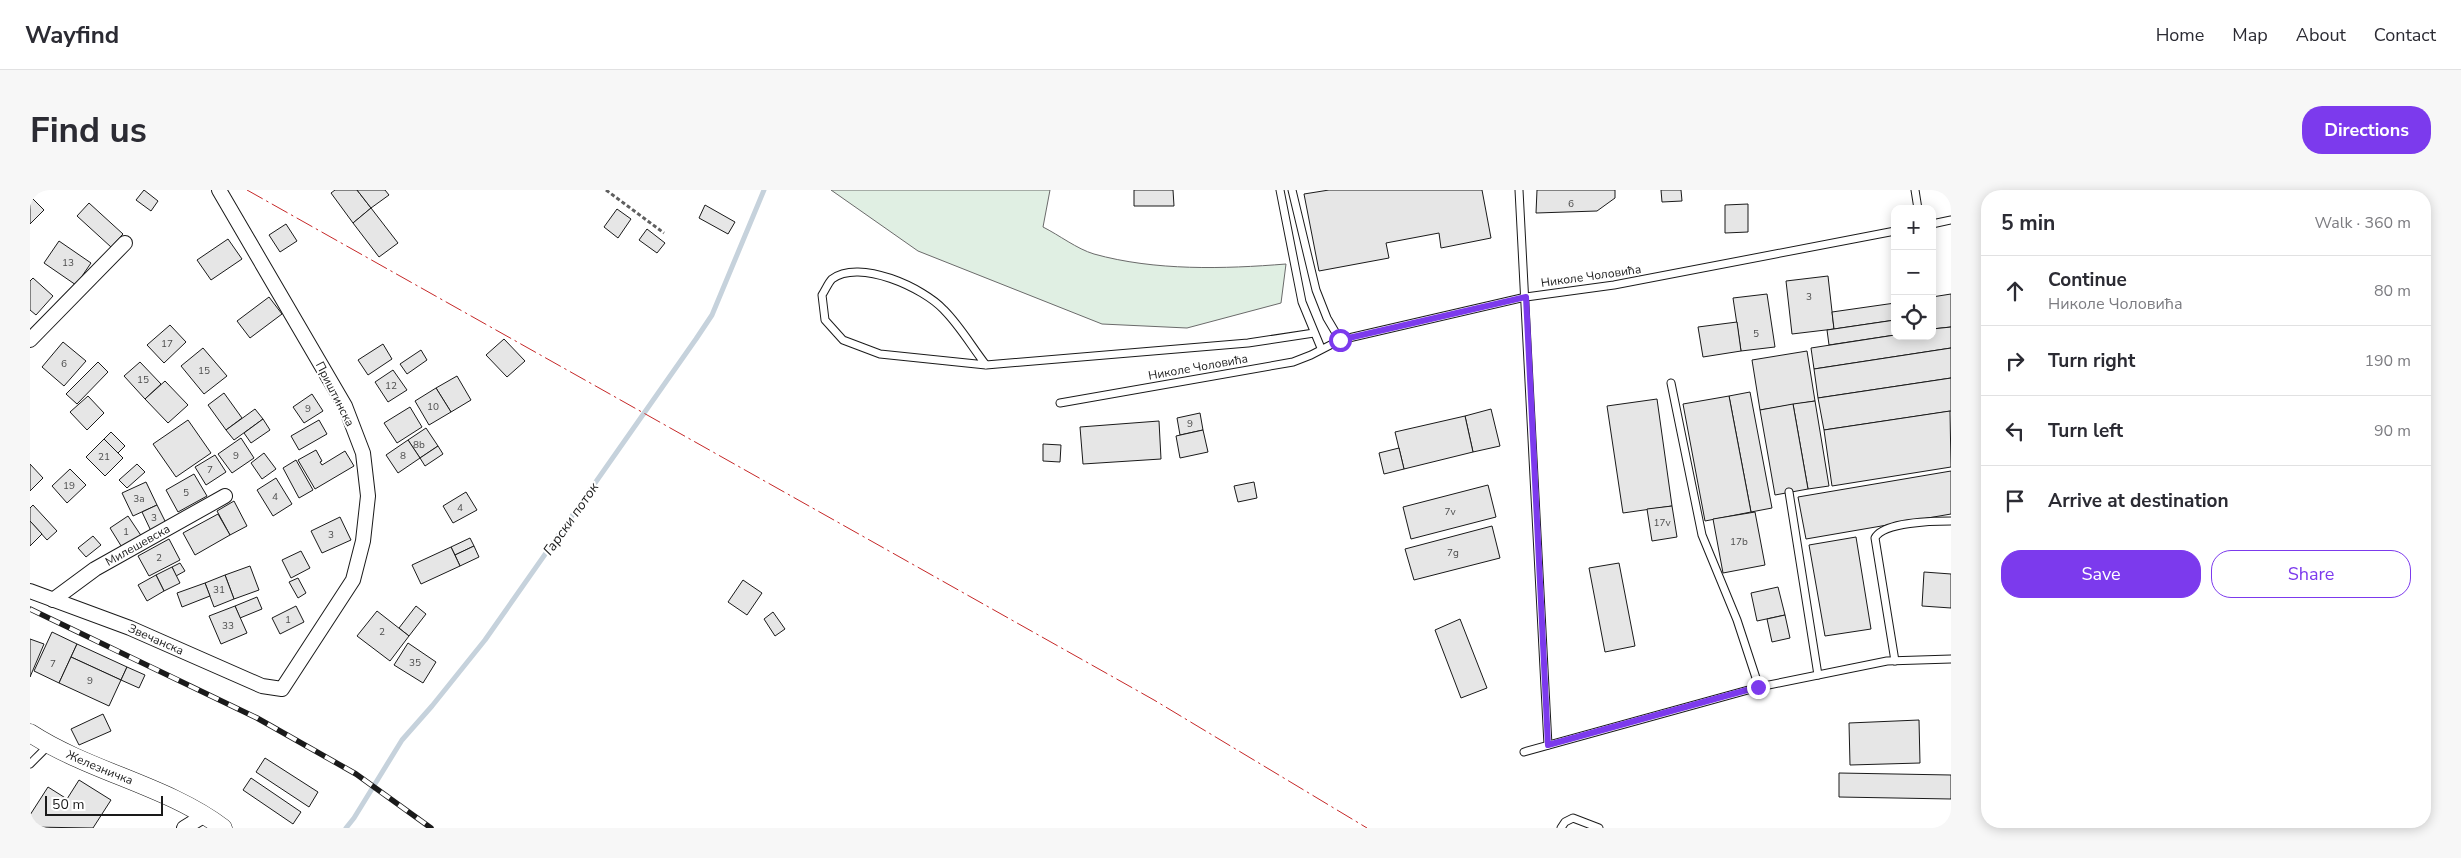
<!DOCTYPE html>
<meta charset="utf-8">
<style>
body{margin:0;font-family:"Nunito Sans",sans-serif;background:#f7f7f7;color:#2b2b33}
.controls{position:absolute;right:15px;top:15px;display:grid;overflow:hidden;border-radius:10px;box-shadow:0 2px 12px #0003}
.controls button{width:45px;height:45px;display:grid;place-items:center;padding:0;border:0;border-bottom:1px solid #e1e1e2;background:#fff;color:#2b2b33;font:25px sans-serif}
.scale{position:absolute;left:15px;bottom:12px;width:118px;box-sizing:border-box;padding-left:5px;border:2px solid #1a1a1a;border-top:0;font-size:14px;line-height:18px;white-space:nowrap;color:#1a1a1a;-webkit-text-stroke:4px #fff;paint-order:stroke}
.stop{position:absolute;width:15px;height:15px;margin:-11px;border:4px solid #7c3aed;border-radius:50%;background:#fff}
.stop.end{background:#7c3aed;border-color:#fff;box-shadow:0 1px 5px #0008}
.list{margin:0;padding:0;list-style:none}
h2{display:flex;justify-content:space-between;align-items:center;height:65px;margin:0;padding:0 20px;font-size:21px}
h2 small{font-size:16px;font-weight:400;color:#7c7c81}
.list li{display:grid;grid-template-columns:32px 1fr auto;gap:15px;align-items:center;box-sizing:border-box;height:70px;padding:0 20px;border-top:1px solid #e1e1e2}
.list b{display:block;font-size:19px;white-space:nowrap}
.list p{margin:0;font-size:16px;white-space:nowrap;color:#7c7c81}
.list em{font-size:16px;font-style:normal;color:#7c7c81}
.actions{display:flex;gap:10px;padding:15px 20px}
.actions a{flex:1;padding:11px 0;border:1px solid #7c3aed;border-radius:20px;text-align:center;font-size:18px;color:#7c3aed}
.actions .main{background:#7c3aed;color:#fff}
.icon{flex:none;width:28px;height:28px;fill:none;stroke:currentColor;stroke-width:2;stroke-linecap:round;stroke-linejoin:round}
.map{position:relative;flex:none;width:1921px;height:638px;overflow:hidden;border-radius:20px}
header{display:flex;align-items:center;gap:30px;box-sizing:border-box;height:70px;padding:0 25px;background:#fff;border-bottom:1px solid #e1e1e2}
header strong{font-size:24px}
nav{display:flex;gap:28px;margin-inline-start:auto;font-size:18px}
.intro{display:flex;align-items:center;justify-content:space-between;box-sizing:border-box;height:120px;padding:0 30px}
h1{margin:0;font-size:35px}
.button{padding:12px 22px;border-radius:20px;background:#7c3aed;color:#fff;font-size:18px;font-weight:700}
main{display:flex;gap:30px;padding:0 30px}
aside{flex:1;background:#fff;border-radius:20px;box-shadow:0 2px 12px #0003}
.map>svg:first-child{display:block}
.green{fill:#e0efe3;stroke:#6a6a6a}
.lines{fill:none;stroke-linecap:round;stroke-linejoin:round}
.stream{stroke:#c6d2dc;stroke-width:5}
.building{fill:#e6e6e6;stroke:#1a1a1a}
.service-casing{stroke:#1a1a1a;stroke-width:9}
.minor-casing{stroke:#1a1a1a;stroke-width:16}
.tertiary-casing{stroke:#1a1a1a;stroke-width:19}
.path{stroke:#5f5f5f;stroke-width:3;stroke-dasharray:4 2.5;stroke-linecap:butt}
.service{stroke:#fff;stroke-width:7}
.minor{stroke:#fff;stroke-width:14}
.tertiary{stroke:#fff;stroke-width:18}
.rail-casing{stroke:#1a1a1a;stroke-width:5.5}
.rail{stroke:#fff;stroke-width:4;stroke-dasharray:11;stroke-linecap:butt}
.power{stroke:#c62828;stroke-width:1;stroke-dasharray:18 4 2.5 4;stroke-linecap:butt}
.route{stroke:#7c3aed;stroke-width:6}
.labels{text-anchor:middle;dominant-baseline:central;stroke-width:4;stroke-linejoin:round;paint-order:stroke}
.number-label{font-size:10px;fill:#4d4d4d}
.street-label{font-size:12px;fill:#1a1a1a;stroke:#fff}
.water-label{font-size:14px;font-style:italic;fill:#1a1a1a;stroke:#fff}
</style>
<header>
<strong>Wayfind</strong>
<nav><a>Home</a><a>Map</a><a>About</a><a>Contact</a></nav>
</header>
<div class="intro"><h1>Find us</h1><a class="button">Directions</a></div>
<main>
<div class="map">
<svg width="1921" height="638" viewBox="0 0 1921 638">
<rect width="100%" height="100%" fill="#fff"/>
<path class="green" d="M801,0h219l-7,37c16,8 34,22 51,27 61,17 130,15 192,10l-5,39 -94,25 -85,-4 -184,-73z"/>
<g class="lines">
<polyline class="stream" points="316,638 324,628 372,550 402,516 455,450 666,149 682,125 734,0"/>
</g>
<g class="building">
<polygon points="114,0 128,11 121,21 106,10"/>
<polygon points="305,0 327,0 341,18 323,33 301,3"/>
<polygon points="327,0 355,0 359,5 341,18"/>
<polygon points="1104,0 1143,0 1144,16 1104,16"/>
<polygon points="1299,0 1452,0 1461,48 1411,58 1409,43 1356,53 1359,68 1289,81 1274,4"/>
<polygon points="1507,0 1585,0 1585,8 1567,21 1506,23"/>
<polygon points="1631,0 1651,0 1652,11 1632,12"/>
<polygon points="0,6 14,20 0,34"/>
<polygon points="59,13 93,44 81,57 47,26"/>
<polygon points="1718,14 1718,42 1695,43 1695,15"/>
<polygon points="675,15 705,32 698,44 669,28"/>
<polygon points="341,18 368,53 349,67 323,33"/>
<polygon points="587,19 601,29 588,48 574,37"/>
<polygon points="256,34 267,51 250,62 239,45"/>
<polygon points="617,39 635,53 627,63 609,50"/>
<polygon points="198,49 212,69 181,90 167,70"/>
<polygon points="29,51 61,73 46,95 14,73"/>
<polygon points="1798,86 1804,139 1762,144 1756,91"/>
<polygon points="3,88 23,106 6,125 0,120 0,91"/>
<polygon points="1737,104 1745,157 1711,161 1703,108"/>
<polygon points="1921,104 1921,137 1902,139 1902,107"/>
<polygon points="239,107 252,124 220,148 207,131"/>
<polygon points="1865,113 1865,130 1804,139 1802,122"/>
<polygon points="1865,130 1865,145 1799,155 1797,140"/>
<polygon points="1707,132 1711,161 1673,167 1668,137"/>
<polygon points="140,135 156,152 134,173 117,155"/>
<polygon points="1921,137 1921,158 1784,179 1781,158 1865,145 1902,146 1902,139"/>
<polygon points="474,149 495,171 477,187 456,165"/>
<polygon points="33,152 56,171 34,196 12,177"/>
<polygon points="353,154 362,169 338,185 328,170"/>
<polygon points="173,158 197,186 174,204 151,176"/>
<polygon points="1921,158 1921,188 1788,208 1784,179"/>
<polygon points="391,160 397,170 377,184 370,174"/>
<polygon points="1777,161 1785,211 1730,220 1722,170"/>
<polygon points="68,172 78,182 47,214 36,204"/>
<polygon points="110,172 131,194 115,209 94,186"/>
<polygon points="363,180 377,200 358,212 345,192"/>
<polygon points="427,186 441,210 421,222 406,198"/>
<polygon points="1921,188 1921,221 1794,240 1788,208"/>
<polygon points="135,191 158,215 138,233 115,209"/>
<polygon points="406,198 421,222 399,235 385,211"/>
<polygon points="1720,202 1742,318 1721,322 1699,206"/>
<polygon points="194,203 212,228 196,240 178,215"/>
<polygon points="282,204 293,221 274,233 263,217"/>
<polygon points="58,206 74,223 57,240 40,222"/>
<polygon points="1699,206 1721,322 1675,331 1653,214"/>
<polygon points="1627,209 1642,316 1593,323 1577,216"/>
<polygon points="1785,211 1799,296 1778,299 1763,214"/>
<polygon points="1763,214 1778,299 1745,305 1730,220"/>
<polygon points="380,217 392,237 367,253 354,233"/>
<polygon points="225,219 233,229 204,250 196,240"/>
<polygon points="1461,219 1470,256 1443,262 1435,226"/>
<polygon points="1920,221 1921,277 1802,296 1794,240"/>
<polygon points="1170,223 1173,240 1150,245 1147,228"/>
<polygon points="1435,226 1443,262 1374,279 1365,242"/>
<polygon points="233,229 240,240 221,253 214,243"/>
<polygon points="158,230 181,263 146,287 123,254"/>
<polygon points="289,230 297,244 269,260 261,246"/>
<polygon points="1129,231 1131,269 1053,274 1050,237"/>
<polygon points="396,238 408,256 390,268 378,250"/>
<polygon points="1173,240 1178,262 1150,268 1146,246"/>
<polygon points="81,242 95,256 88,263 74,249"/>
<polygon points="211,248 224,268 202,283 188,264"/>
<polygon points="74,249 93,268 75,286 56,267"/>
<polygon points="378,250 390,268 368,283 356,265"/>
<polygon points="1013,254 1031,255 1030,272 1013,271"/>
<polygon points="408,256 413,264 395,276 390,268"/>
<polygon points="1369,258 1374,279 1354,284 1349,263"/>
<polygon points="286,260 292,271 290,272 292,275 315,261 324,276 285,299 268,270"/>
<polygon points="234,263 246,279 232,289 221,273"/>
<polygon points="185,265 196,282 176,295 165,277"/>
<polygon points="266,270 283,300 269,308 253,278"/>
<polygon points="0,274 13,288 0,301"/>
<polygon points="107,274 115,282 97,298 89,290"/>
<polygon points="40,279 56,295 37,313 22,296"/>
<polygon points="1921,281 1921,324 1776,349 1768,307"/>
<polygon points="164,284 177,306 148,322 136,300"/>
<polygon points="246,288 262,314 243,326 227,300"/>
<polygon points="116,292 127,315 103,326 92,303"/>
<polygon points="1224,292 1227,308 1208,312 1204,296"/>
<polygon points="1458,295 1466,327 1381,349 1373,317"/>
<polygon points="436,302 447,320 423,333 413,316"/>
<polygon points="204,311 217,336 200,345 187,321"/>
<polygon points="3,315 27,341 17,350 0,331 0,318"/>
<polygon points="127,315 136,333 121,341 112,322"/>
<polygon points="1642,316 1647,347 1622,351 1617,319"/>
<polygon points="1725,322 1735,375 1693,383 1683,329"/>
<polygon points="188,324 200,345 165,365 153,343"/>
<polygon points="98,326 112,347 93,359 80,338"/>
<polygon points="310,327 321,350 292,363 281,341"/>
<polygon points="0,331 12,344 0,356"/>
<polygon points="1462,336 1470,368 1384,390 1375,359"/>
<polygon points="63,346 71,355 56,367 48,358"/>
<polygon points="1826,347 1841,439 1795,446 1779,355"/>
<polygon points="440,348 444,356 425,365 421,357"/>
<polygon points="139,349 150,370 119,386 108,366"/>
<polygon points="444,356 449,367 430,376 425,365"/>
<polygon points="421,357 430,376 391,394 382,375"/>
<polygon points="271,361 280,378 261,388 252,370"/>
<polygon points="150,373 155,381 146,386 142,377"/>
<polygon points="1589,373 1605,456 1575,462 1559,378"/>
<polygon points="220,376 229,400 204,409 195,385"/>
<polygon points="142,377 150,393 134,401 126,385"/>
<polygon points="1894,382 1921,384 1921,418 1892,416"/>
<polygon points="126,385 134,401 117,411 108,395"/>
<polygon points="195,385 204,409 184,417 175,393"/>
<polygon points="268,388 276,403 268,408 259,392"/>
<polygon points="713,390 732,403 717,425 698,412"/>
<polygon points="175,393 180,406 152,417 147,403"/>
<polygon points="1748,397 1755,425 1727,431 1721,403"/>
<polygon points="227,407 232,419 210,428 205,416"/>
<polygon points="205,416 217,443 191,454 179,426"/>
<polygon points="266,416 274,432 250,444 242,428"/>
<polygon points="386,416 396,424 379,446 369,438"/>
<polygon points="347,421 379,446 360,471 327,446"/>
<polygon points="743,422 755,439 745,446 734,429"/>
<polygon points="1755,425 1760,448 1742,452 1737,429"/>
<polygon points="1430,429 1457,498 1431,508 1405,440"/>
<polygon points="22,442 47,454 29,493 4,481"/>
<polygon points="0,449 14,454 0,487"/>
<polygon points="378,453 406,472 393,493 364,475"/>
<polygon points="47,454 97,477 91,490 41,467"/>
<polygon points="41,467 91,490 79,516 29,493"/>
<polygon points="97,477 115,485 109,498 91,490"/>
<polygon points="73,524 81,541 49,555 41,539"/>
<polygon points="1889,530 1890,573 1820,575 1819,533"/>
<polygon points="235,568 288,602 279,617 226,582"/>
<polygon points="1809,583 1921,585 1921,609 1809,607"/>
<polygon points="221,588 271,622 263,634 213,600"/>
<polygon points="49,590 81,610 63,638 0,637 0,625 18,597 37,609"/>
</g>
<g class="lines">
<defs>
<g id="service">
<polyline points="1250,0 1272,112 1291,158"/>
<polyline points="1262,0 1286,100 1297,128 1310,150"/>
<polyline points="1489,0 1518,555"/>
<polyline points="1885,0 1888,19"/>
<polyline points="1902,34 1921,30"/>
<path d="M956,175c-14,-18 -26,-39 -42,-55 -20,-22 -85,-52 -112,-31 -4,4 -7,12 -10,16l3,25 18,20 37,14 106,11 262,-22 66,-10"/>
<polyline points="1641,193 1672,345 1707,430 1729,497"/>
<polyline points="1030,213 1263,172 1281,165 1310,150 1496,107 1584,95 1865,41"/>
<polyline points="1759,302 1788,485"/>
<path d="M1865,471l-20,-123c8,-16 59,-17 76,-17"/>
<polyline points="1494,562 1729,497 1857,471 1921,469"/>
<polyline points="0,574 19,555"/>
<polyline points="1531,638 1535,632 1543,628 1569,638"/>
</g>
<g id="minor">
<polyline points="0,150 95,53"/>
<path id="s1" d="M0,401l100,37 132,58 20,3 71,-109 10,-39 5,-45 -5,-43 -18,-47 -126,-216"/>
<path id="s2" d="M23,410l42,-31 130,-73"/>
<polyline points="154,638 175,625"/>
</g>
<g id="tertiary">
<path id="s3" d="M0,543c60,39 138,53 193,95"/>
</g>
</defs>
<use href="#service" class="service-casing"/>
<use href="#minor" class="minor-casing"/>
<use href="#tertiary" class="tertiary-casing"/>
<polyline class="path" points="576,0 634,43"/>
<use href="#service" class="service"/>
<use href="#minor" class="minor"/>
<use href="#tertiary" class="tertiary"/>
<defs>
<polyline id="rail" points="0,419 227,528 326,584 401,638"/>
</defs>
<use href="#rail" class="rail-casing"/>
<use href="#rail" class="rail"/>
<polyline class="power" points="217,0 1124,510 1337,638"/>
</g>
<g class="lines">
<polyline class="route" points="1310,150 1496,107 1518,555 1728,497"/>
</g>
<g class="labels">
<g class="number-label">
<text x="1541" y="14">6</text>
<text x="38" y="73">13</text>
<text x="1779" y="107">3</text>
<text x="1726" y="144">5</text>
<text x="137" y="154">17</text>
<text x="34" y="174">6</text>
<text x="174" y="181">15</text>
<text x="113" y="190">15</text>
<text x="361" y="196">12</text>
<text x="403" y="217">10</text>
<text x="278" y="219">9</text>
<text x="1160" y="234">9</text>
<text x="389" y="255">8b</text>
<text x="206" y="266">9</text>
<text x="373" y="266">8</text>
<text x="74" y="267">21</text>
<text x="180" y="280">7</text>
<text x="39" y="296">19</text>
<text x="156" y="303">5</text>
<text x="245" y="307">4</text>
<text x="109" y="309">3a</text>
<text x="430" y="318">4</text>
<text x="1420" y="322">7v</text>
<text x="124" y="328">3</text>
<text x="1632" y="333">17v</text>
<text x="96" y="342">1</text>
<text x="301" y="345">3</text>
<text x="1709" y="352">17b</text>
<text x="1423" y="363">7g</text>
<text x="129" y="368">2</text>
<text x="189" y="400">31</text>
<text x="258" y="430">1</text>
<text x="198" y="436">33</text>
<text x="352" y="442">2</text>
<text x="385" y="473">35</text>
<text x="23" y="474">7</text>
<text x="60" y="491">9</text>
</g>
<g class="street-label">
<text transform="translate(1561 86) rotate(-8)">Николе Чоловића</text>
<text transform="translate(1168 177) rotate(-10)">Николе Чоловића</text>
<text transform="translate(305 204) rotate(63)">Приштинска</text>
<text stroke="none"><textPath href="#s2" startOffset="101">Милешевска</textPath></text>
<text stroke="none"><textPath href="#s1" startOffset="135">Звечанска</textPath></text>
<text stroke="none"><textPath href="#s3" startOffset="78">Железничка</textPath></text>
</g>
<g class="water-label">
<text transform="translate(541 329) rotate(-55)">Гарски поток</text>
</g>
</g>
</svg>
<div class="controls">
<button>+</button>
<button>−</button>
<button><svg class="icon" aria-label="locate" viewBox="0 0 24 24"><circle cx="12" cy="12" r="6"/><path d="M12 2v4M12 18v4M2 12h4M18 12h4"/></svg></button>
</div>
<div class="scale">50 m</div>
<div class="stop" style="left:1310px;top:150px"></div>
<div class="stop end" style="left:1728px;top:497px"></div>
</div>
<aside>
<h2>5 min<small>Walk · 360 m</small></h2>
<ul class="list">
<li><svg class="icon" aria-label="ahead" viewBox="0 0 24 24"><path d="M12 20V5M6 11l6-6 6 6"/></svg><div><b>Continue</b><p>Николе Чоловића</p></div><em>80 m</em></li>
<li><svg class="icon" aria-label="right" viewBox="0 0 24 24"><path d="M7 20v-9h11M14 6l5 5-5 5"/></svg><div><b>Turn right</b></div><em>190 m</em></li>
<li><svg class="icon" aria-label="left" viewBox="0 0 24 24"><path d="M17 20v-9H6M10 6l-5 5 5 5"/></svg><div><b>Turn left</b></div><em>90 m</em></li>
<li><svg class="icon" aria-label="arrive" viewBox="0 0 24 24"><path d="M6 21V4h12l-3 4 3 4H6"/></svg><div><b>Arrive at destination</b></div></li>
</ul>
<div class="actions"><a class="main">Save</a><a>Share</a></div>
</aside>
</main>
